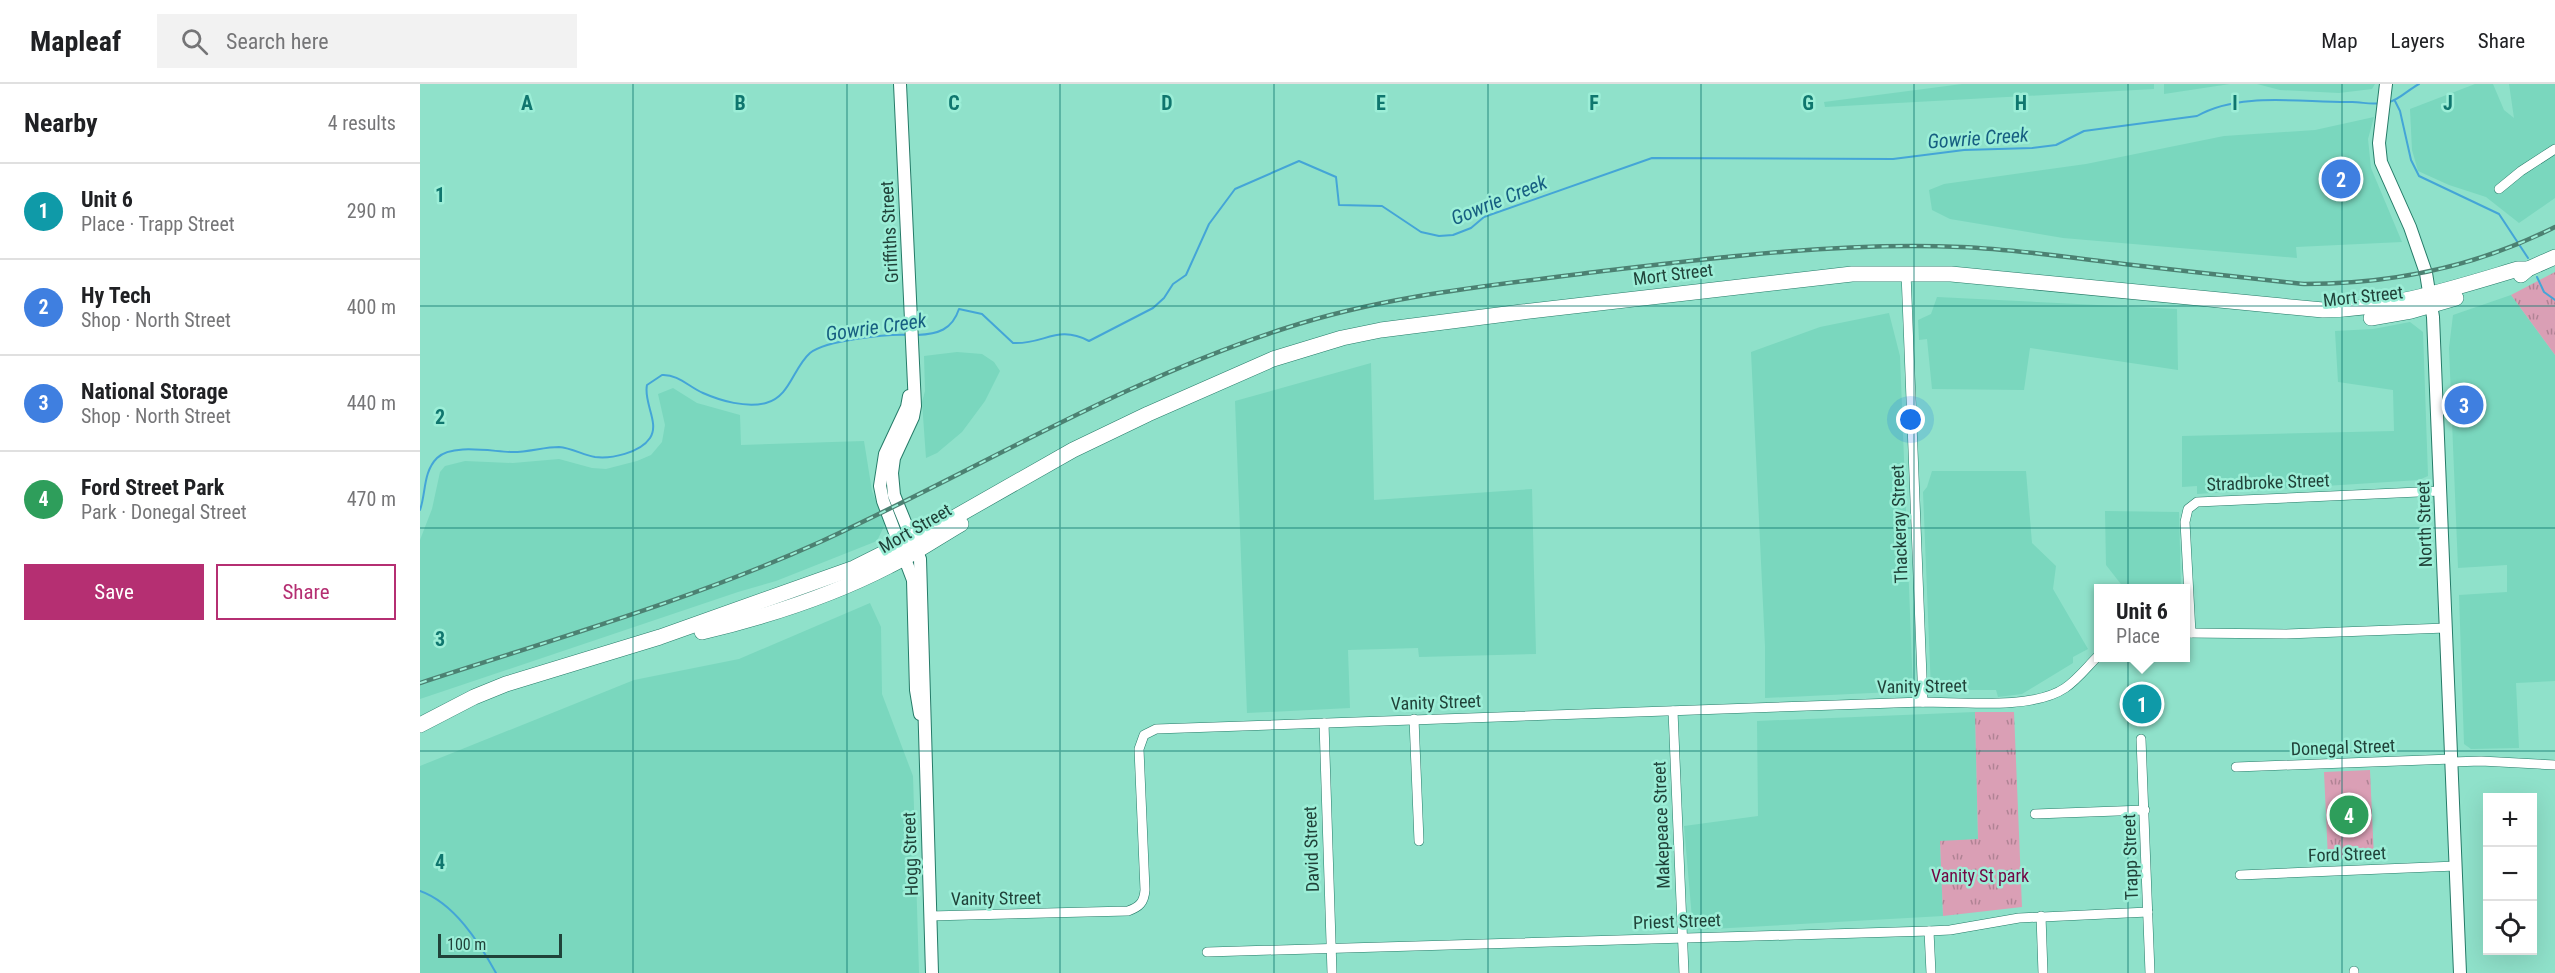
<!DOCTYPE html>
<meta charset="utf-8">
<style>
body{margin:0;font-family:"Roboto Condensed",sans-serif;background:#f2f2f2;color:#202124}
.controls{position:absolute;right:18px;bottom:18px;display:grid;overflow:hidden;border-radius:0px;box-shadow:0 6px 24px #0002}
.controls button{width:54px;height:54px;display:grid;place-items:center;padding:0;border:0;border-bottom:2px solid #e0e0e0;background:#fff;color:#202124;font:30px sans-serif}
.scale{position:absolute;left:18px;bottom:15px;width:124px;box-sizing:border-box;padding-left:6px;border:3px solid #204239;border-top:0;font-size:16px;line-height:21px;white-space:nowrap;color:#204239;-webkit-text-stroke:4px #9ceed7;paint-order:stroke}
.you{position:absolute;left:1491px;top:336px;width:21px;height:21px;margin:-15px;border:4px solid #fff;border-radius:50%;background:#1a73e8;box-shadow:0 0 0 9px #1a73e833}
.badge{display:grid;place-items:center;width:39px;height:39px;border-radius:50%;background:#b52f72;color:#fff;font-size:20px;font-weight:700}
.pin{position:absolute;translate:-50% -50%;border:3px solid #fff;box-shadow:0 2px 6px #0006}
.popup{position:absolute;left:1674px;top:500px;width:96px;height:78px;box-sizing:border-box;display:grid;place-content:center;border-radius:0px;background:#fff;filter:drop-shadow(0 2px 4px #0005);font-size:20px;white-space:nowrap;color:#757577}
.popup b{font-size:22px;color:#202124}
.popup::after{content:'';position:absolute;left:50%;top:100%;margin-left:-12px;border:12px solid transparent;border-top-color:#fff}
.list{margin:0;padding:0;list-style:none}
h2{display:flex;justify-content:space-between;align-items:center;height:78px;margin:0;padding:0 24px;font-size:26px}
h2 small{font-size:20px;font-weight:400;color:#757577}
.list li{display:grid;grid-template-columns:39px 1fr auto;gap:18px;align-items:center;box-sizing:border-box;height:96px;padding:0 24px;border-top:2px solid #e0e0e0}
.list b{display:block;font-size:22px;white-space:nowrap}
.list p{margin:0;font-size:20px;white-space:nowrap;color:#757577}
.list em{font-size:20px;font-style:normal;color:#757577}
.actions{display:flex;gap:12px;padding:18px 24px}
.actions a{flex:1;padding:14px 0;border:2px solid #b52f72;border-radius:0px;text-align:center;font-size:21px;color:#b52f72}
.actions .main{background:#b52f72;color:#fff}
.icon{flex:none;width:33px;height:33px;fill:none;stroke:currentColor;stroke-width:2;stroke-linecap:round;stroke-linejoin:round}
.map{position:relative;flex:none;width:2135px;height:889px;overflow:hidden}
header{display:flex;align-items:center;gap:36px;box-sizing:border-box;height:84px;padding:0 30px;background:#fff;border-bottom:2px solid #e0e0e0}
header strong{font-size:28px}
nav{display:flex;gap:33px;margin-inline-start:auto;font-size:21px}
.search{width:420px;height:54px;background:#f2f2f2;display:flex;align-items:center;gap:15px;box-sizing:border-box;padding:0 21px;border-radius:0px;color:#757577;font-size:22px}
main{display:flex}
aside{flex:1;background:#fff}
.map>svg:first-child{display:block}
.built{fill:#7ad7be}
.park{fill:url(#park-tufts)}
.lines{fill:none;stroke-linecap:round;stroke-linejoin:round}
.stream{stroke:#44a5d7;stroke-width:2}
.minor-casing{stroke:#257b68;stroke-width:10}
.tertiary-casing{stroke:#257b68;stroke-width:14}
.primary-casing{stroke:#257b68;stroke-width:16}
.minor{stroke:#fff;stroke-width:9}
.tertiary{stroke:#fff;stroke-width:12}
.primary{stroke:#fff;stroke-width:15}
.rail-casing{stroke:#4c8172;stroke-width:4.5}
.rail{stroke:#9ceed7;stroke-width:2;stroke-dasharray:7;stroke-linecap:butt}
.grid{fill:none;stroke:#0f766e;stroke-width:1.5;stroke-opacity:0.55}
.labels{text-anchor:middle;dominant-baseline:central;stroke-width:5;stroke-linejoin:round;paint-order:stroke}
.street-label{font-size:18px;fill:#204239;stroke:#9ceed7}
.park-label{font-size:18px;fill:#730543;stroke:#9ceed7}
.water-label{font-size:20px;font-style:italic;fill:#165e81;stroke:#9ceed7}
.grid-label{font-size:20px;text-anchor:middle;font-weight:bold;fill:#0f766e;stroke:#9ceed7;stroke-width:5;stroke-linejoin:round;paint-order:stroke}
</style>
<header>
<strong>Mapleaf</strong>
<div class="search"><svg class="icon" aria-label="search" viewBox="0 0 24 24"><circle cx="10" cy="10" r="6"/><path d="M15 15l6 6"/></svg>Search here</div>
<nav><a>Map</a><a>Layers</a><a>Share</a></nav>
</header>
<main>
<aside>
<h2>Nearby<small>4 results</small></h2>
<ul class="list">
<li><span class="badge" style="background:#0f9aa8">1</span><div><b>Unit 6</b><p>Place · Trapp Street</p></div><em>290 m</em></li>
<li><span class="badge" style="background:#3f7fe0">2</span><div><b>Hy Tech</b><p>Shop · North Street</p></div><em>400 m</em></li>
<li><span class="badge" style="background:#3f7fe0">3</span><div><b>National Storage</b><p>Shop · North Street</p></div><em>440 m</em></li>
<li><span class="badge" style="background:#2e9e5b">4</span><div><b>Ford Street Park</b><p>Park · Donegal Street</p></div><em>470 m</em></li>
</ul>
<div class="actions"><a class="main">Save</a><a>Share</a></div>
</aside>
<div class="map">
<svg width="2135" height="889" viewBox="0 0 2135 889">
<defs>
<pattern id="park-tufts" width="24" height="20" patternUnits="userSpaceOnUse" patternTransform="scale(1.5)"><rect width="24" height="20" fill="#da9fb5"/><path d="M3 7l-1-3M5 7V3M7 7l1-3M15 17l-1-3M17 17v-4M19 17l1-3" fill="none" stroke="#b08394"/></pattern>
</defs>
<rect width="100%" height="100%" fill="#8fe1ca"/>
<g class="built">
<polygon points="1542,0 1734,0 1734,5 1405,23 1404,18"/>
<polygon points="1744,0 1810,0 1744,10"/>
<polygon points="1837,0 1955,0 1952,5 1919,9 1860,6"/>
<polygon points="2055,0 2073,0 2084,26 2094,34 2089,0 2135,0 2135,114 2099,139 2066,113 2029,101 1998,87 1992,66 1990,25"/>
<polygon points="1954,33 1948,55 1951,84 1982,158 1876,163 1877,174 1643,154 1530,135 1512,126 1509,106 1524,100 1666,80 1804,52 1895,46"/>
<polygon points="2091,211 2135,271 2135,597 2096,599 2099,664 2051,665 2044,660 2039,511 2087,508 2087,481 2038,484 2029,264 2033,231"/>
<polygon points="1517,213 1757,225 1758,286 1610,264 1604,306 1512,305 1507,255 1499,256 1498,236 1511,230"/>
<polygon points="1469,229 1480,272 1493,607 1345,614 1345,562 1331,268 1400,243"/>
<polygon points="1990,238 2003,248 2008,392 1999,396 1777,410 1777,402 1762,403 1762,352 1974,347 1973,306 1918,298 1915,247 1953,245"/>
<polygon points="537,268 562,270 574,278 580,287 565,317 542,348 517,369 506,374 502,318 505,307 504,272"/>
<polygon points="951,279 954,416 1112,405 1116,570 999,573 998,564 928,566 930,624 827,629 815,317"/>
<polygon points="253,304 277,319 320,331 321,361 444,357 452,407 465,440 457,457 356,497 318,508 0,615 0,456 12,425 20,388 25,382 45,377 93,379 139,375 172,384 186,385 217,377 231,371 242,358 245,341 238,310"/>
<polygon points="1512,387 1606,387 1612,459 1636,482 1633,505 1668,565 1653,573 1653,579 1602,610 1578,613 1576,606 1511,606 1503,408 1507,403"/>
<polygon points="1685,427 1759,428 1761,504 1704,504 1686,481"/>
<polygon points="450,519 461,543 462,610 493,692 499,889 0,889 0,682 214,596 319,575"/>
<polygon points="1555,628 1558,755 1520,758 1523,832 1273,846 1264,742 1338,732 1337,637"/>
</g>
<g class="park">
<polygon points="2135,188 2135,271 2091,211"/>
<polygon points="1555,628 1594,628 1602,823 1523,832 1520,757 1558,755"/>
<polygon points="1950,686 1954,774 1908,775 1904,688"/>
</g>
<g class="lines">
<g class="stream">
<polyline points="1975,17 1980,27 1991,76 1999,92 2079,130 2108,174"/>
<path d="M1969,18c10,-2 20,-13 30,-18"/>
<polyline points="2117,193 2124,208 2135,216"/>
<path d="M497,251c21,-1 35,-5 42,-26l23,5 31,29c31,2 44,-19 76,-2l64,-33 11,-10 9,-14 13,-9 23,-51 26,-35 64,-28 37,16 3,28 43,1 39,26 18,4 14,-1 18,-7 13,-11 168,-59 241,1 71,-9 68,-2 24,-3 28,-14 113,-15c43,-25 106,-13 155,-14 10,0 19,3 28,1"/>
<path d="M0,426c6,-17 3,-38 17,-52 15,-15 57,-6 76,-6 16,0 31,-5 46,-5 13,1 24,8 36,10 16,2 45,-4 55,-19 10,-15 -7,-36 -3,-53l15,-10c16,-1 27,12 41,18 18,8 43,15 63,10 24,-6 27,-35 44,-50 16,-13 77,-19 99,-18"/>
<path d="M0,807c34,12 59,51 76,82"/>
</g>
<defs>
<g id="minor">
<polyline points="2079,105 2101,87 2135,65"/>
<polyline points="1486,189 1503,618"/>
<polyline points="1768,549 1866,550 2026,544"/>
<polyline points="1771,549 1765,438 1768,425 1777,418 2021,407"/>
<polyline points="1253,627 1264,889"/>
<polyline points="994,635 999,757"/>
<polyline points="904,639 912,889"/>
<polyline points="1721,655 1730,889"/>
<polyline points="2032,678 2061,677 2135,681"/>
<polyline points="1816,683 2032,675"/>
<polyline points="1615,730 1725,726"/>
<polyline points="1820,791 2036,782"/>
<path d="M510,832l198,-5c11,-4 16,-8 17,-21l-6,-141 5,-14 12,-6 767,-27c39,0 110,8 142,-14 12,-8 22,-21 33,-32"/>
<polyline points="1621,832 1623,889"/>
<polyline points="1509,847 1511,889"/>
<polyline points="787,868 1509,847 1530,846 1599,834 1728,828"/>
<polyline points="1934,889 1934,887"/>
</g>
<g id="tertiary">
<polyline points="480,0 495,322 493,333 474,374 472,389 474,411 500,475 512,889"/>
<polyline points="1966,0 1959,59 1961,78 1990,143 2006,189 2013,233 2040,889"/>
<polyline points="489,312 487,323 465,370 460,402 463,417 493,496 496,606 500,630"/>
</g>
<g id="primary">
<polyline points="2101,191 2108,185 2135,173"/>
<polyline points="1951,234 1991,227 2036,214"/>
<path d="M282,548c63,-15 129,-36 187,-66 25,-12 48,-28 72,-42"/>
<path d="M0,641l54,-28 32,-13 154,-47 194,-69 94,-47 125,-71 75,-36 125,-55 69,-21 39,-8 141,-18 330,-38h99l372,36c68,-1 131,-22 195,-41h10"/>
</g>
</defs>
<use href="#minor" class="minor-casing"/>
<use href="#tertiary" class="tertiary-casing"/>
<use href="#primary" class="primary-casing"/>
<use href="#minor" class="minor"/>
<use href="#tertiary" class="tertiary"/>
<use href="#primary" class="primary"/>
<defs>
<path id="rail" d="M0,599c134,-44 271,-83 400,-141 155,-71 303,-162 466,-214 98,-32 200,-42 301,-55 125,-15 248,-31 374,-26 49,2 98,9 147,15 65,8 131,15 196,22 88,0 172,-17 251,-57"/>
</defs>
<use href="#rail" class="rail-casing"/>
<use href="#rail" class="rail"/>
</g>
<path class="grid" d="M213,0v889M427,0v889M640,0v889M854,0v889M1068,0v889M1281,0v889M1494,0v889M1708,0v889M1922,0v889M0,222h2135M0,444h2135M0,667h2135"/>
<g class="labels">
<g class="street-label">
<text transform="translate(469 148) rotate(-93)">Griffiths Street</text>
<text transform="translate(1253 190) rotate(-7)">Mort Street</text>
<text transform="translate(1943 212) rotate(-6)">Mort Street</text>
<text transform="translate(1848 398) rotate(-2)">Stradbroke Street</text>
<text transform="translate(1479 440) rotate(-92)">Thackeray Street</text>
<text transform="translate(2004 440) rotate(-92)">North Street</text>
<text transform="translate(495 444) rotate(-30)">Mort Street</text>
<text transform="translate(1502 602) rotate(-1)">Vanity Street</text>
<text transform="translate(1016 618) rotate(-2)">Vanity Street</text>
<text transform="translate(1923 663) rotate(-2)">Donegal Street</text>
<text transform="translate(1241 741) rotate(-92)">Makepeace Street</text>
<text transform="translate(891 765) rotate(-92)">David Street</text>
<text transform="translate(490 770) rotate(-92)">Hogg Street</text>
<text transform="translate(1927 770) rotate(-2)">Ford Street</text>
<text transform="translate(1710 773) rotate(-92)">Trapp Street</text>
<text transform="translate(576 814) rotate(-1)">Vanity Street</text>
<text transform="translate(1257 837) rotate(-2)">Priest Street</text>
</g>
<g class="park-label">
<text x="1560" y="791">Vanity St park</text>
</g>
<g class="water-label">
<text transform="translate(1558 54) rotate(-4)">Gowrie Creek</text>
<text transform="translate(1079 116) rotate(-22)">Gowrie Creek</text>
<text transform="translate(456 243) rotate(-8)">Gowrie Creek</text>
</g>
</g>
<g class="grid-label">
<text x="107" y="26">A</text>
<text x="320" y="26">B</text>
<text x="534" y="26">C</text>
<text x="747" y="26">D</text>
<text x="961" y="26">E</text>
<text x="1174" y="26">F</text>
<text x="1388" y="26">G</text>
<text x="1601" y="26">H</text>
<text x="1815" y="26">I</text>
<text x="2028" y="26">J</text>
<text x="20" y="118">1</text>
<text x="20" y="340">2</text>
<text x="20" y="562">3</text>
<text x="20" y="785">4</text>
</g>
</svg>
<div class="controls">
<button>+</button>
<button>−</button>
<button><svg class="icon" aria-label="locate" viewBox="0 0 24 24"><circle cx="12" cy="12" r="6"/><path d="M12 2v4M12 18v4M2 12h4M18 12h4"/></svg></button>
</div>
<div class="scale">100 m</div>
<div class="you"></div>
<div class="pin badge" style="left:1722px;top:620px;background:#0f9aa8">1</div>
<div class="popup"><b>Unit 6</b>Place</div>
<div class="pin badge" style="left:1921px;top:95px;background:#3f7fe0">2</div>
<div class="pin badge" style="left:2044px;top:321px;background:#3f7fe0">3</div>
<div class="pin badge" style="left:1929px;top:731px;background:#2e9e5b">4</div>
</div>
</main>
